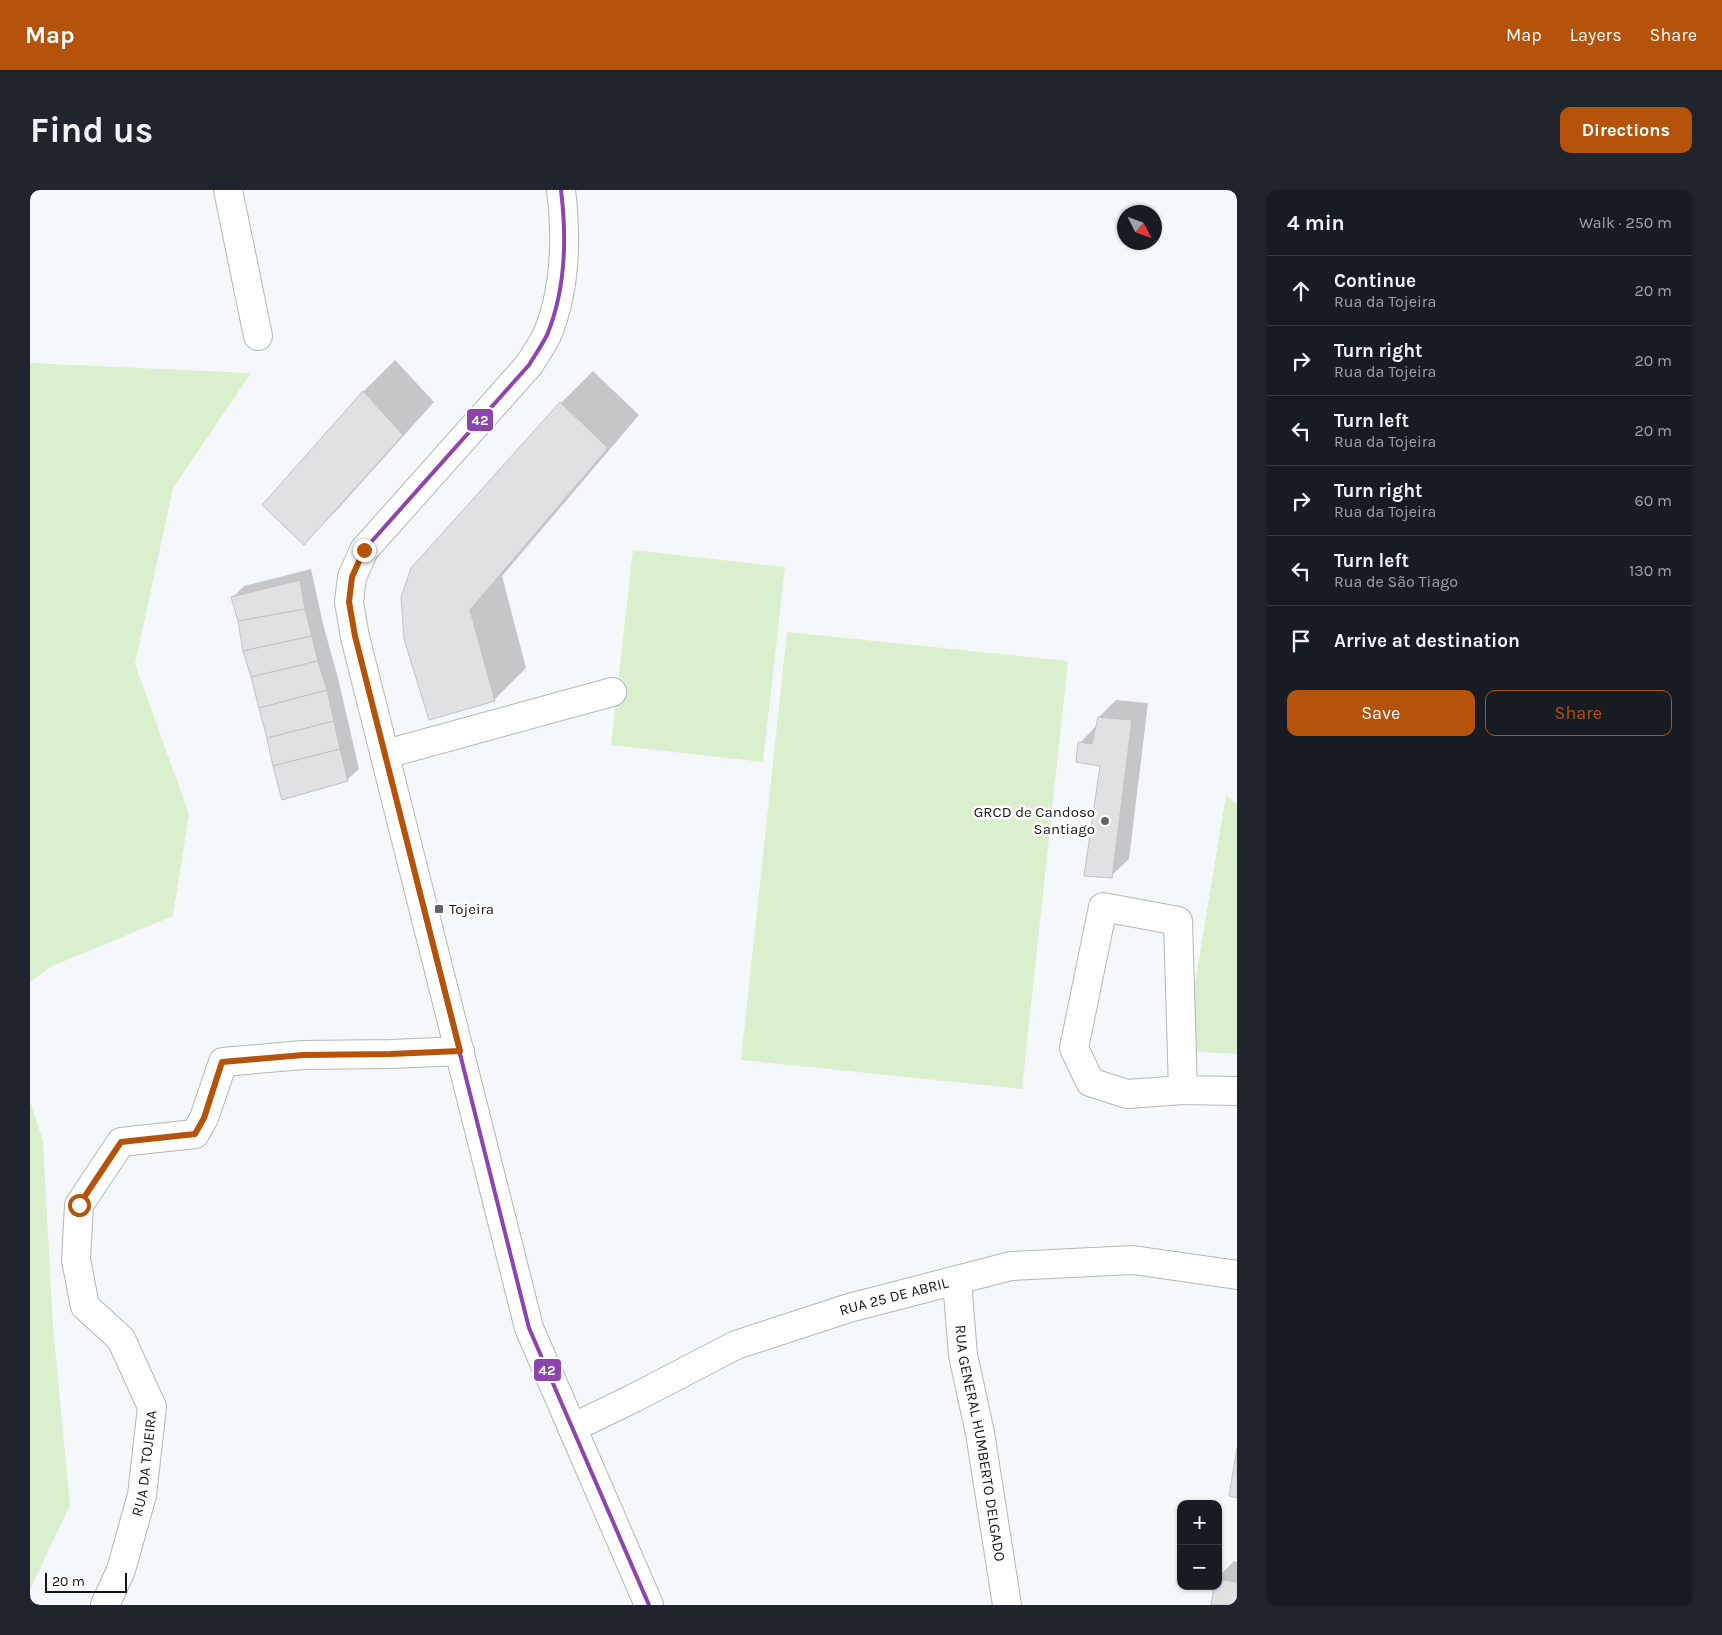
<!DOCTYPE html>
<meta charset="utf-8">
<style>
body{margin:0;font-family:Karla,sans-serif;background:#20242c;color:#f1f3f6}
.controls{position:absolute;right:15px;bottom:15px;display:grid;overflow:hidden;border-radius:10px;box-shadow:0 1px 4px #0004}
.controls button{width:45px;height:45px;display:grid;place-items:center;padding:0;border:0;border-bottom:1px solid #363941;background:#171b24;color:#f1f3f6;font:25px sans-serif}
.compass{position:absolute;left:1087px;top:15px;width:45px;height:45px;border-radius:50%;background:#171b24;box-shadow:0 1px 4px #0004;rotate:132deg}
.scale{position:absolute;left:15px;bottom:12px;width:82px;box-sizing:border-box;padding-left:5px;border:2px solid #131417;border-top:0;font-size:14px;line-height:18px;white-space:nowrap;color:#131417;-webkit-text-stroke:4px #fff;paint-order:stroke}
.stop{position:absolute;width:15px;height:15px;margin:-11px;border:4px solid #b45309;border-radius:50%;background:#fff}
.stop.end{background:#b45309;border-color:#fff;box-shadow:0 1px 5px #0008}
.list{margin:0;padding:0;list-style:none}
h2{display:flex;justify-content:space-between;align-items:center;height:65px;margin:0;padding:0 20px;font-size:21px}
h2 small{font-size:16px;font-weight:400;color:#9ea1a6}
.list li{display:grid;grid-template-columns:32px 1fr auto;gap:15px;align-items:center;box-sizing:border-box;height:70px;padding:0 20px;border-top:1px solid #363941}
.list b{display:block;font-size:19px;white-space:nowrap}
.list p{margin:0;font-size:16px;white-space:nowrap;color:#9ea1a6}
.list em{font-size:16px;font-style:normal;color:#9ea1a6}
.actions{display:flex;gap:10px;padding:15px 20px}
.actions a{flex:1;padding:11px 0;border:1px solid #b45309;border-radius:10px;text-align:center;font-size:18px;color:#b45309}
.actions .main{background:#b45309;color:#fff}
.icon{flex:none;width:28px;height:28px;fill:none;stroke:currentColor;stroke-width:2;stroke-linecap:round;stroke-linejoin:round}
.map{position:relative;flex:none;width:1207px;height:1415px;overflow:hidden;border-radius:10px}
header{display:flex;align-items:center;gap:30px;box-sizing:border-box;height:70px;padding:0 25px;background:#b45309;color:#fff}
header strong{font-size:24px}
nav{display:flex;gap:28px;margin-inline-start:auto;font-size:18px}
.intro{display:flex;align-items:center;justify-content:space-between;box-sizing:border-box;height:120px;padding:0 30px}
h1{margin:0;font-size:35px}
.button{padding:12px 22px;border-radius:10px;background:#b45309;color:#fff;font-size:18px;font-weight:700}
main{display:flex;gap:30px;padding:0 30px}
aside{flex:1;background:#171b24;border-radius:10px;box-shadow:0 1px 4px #0004}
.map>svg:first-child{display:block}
.green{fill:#daefcd}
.shadow{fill:#0003}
.building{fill:#dfe1e3;stroke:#c0c2c4}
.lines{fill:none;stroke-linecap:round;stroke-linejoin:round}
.minor-casing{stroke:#b4b6b8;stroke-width:30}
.minor{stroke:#fefefe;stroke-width:28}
.bus-1-casing{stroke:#fff;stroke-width:8}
.bus-1{stroke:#8e44ad;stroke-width:4}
.route{stroke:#b45309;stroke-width:6}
.poi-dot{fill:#626467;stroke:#fff;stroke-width:2}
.labels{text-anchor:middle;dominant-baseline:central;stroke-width:5;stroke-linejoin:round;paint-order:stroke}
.poi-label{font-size:15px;fill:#131417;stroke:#fff;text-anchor:end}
.street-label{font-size:15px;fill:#131417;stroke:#fff}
.line-badge{stroke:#fff;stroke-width:2}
.badge-label{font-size:14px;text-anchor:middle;font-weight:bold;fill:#fff}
</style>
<header>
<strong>Map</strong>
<nav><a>Map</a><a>Layers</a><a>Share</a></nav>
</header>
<div class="intro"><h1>Find us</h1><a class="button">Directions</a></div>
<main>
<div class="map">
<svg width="1207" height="1415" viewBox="0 0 1207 1415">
<rect width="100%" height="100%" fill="#f5f8fb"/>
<g class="green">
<polygon points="0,173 221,183 143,298 105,474 159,624 143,726 20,777 0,792"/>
<polygon points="603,360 755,377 733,572 581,555"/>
<polygon points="757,442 1038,471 992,899 711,870"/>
<polygon points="1196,605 1207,614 1207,864 1154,861"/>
<polygon points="0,911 13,951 23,1137 40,1315 0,1400"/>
</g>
<g class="shadow">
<polygon points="365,170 404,212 306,321 274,353 333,202"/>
<polygon points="563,181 609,225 472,386 496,478 464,510 382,379 531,213"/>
<polygon points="281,379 293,434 308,488 329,579 317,590 253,609 214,460 209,431 203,407 214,396"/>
<polygon points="1086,510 1118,513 1099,669 1081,686 1072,575 1050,553 1067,535 1069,527"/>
<polygon points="1204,1371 1207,1372 1207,1415 1182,1415 1188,1396 1188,1387"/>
</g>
<g class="building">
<polygon points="333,201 373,245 274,355 232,315"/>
<polygon points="530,212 578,258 440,420 465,511 399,530 374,449 371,407 381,378"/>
<polygon points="270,390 275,419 208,431 201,407"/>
<polygon points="275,419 282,446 213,461 208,431"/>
<polygon points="282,446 288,471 221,487 213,461"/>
<polygon points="288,471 297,500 229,518 221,487"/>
<polygon points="297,500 304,531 237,548 229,518"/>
<polygon points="1068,527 1102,530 1082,688 1054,686 1070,576 1046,572 1048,552 1062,554"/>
<polygon points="304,531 310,559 243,576 237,548"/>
<polygon points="310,559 318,591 252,610 243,576"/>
<polygon points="1207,1258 1207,1308 1199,1306"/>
<polygon points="1188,1389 1207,1392 1207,1415 1181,1415 1184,1396 1188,1396"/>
</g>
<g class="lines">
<defs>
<g id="minor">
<polyline points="198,0 228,146"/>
<path d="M531,0c6,49 5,99 -14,145 -5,10 -12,20 -18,30l-165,185 -12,27 -3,25 6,35 174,691 120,277"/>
<polyline points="356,564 582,502"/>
<polyline points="1153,900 1148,731 1073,717 1044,858 1060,892 1097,904 1153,900 1207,901"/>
<path id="s1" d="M927,1091l6,74 17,78 27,172"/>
<path id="s2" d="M542,1238l62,-30 102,-53 113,-37 162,-42 122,-6 104,15"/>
<path id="s3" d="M75,1415l16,-35 21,-75 10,-88 -31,-68 -36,-33 -9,-46 3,-55 42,-63 74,-8 9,-16 19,-56 80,-7 88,-1 69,-3"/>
</g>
</defs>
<use href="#minor" class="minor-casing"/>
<use href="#minor" class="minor"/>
<defs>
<path id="bus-1" d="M531,0c6,49 5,99 -14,145 -5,10 -12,20 -18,30l-165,185 -12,27 -3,25 6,35 174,691 120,277"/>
</defs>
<use href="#bus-1" class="bus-1-casing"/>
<use href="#bus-1" class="bus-1"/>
</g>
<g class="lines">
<polyline class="route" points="49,1015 91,952 165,944 174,928 192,872 273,865 360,864 430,861 325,446 319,412 322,387 334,360"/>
</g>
<g class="poi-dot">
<circle cx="1075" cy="631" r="5"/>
<rect x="404" y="714" width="10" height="10" rx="2.5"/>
</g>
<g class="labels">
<g class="poi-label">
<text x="1065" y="622">GRCD de Candoso<tspan x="1065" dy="17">Santiago</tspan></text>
<text x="419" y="719" text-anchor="start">Tojeira</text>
</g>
<g class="street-label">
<text stroke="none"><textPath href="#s2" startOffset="349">RUA 25 DE ABRIL</textPath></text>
<text stroke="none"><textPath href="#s1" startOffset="164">RUA GENERAL HUMBERTO DELGADO</textPath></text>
<text stroke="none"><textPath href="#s3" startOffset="148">RUA DA TOJEIRA</textPath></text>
</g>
</g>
<g class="line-badge">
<rect x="436" y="218" width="28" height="24" rx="5" fill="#8e44ad"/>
<rect x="503" y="1168" width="29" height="24" rx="5" fill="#8e44ad"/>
</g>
<g class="badge-label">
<text x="450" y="235">42</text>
<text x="517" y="1185">42</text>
</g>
</svg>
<div class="controls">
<button>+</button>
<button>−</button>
</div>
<svg class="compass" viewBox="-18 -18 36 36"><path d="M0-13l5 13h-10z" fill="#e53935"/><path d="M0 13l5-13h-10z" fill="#9ea1a6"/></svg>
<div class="scale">20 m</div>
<div class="stop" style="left:49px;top:1015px"></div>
<div class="stop end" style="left:334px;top:360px"></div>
</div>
<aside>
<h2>4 min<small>Walk · 250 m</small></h2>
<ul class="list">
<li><svg class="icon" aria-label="ahead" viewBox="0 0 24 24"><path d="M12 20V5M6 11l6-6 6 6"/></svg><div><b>Continue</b><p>Rua da Tojeira</p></div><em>20 m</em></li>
<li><svg class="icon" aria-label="right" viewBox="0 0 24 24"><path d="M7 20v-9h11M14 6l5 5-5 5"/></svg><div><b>Turn right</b><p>Rua da Tojeira</p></div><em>20 m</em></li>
<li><svg class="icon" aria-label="left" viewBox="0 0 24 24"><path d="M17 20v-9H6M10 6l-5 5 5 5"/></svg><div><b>Turn left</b><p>Rua da Tojeira</p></div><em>20 m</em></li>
<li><svg class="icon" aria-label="right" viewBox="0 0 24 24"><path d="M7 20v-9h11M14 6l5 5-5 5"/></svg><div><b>Turn right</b><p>Rua da Tojeira</p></div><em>60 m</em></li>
<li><svg class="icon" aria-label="left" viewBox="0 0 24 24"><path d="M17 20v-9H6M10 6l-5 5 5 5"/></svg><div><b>Turn left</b><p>Rua de São Tiago</p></div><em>130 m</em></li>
<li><svg class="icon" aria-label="arrive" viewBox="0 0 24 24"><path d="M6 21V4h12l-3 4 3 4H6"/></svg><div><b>Arrive at destination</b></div></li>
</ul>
<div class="actions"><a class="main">Save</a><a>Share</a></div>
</aside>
</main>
